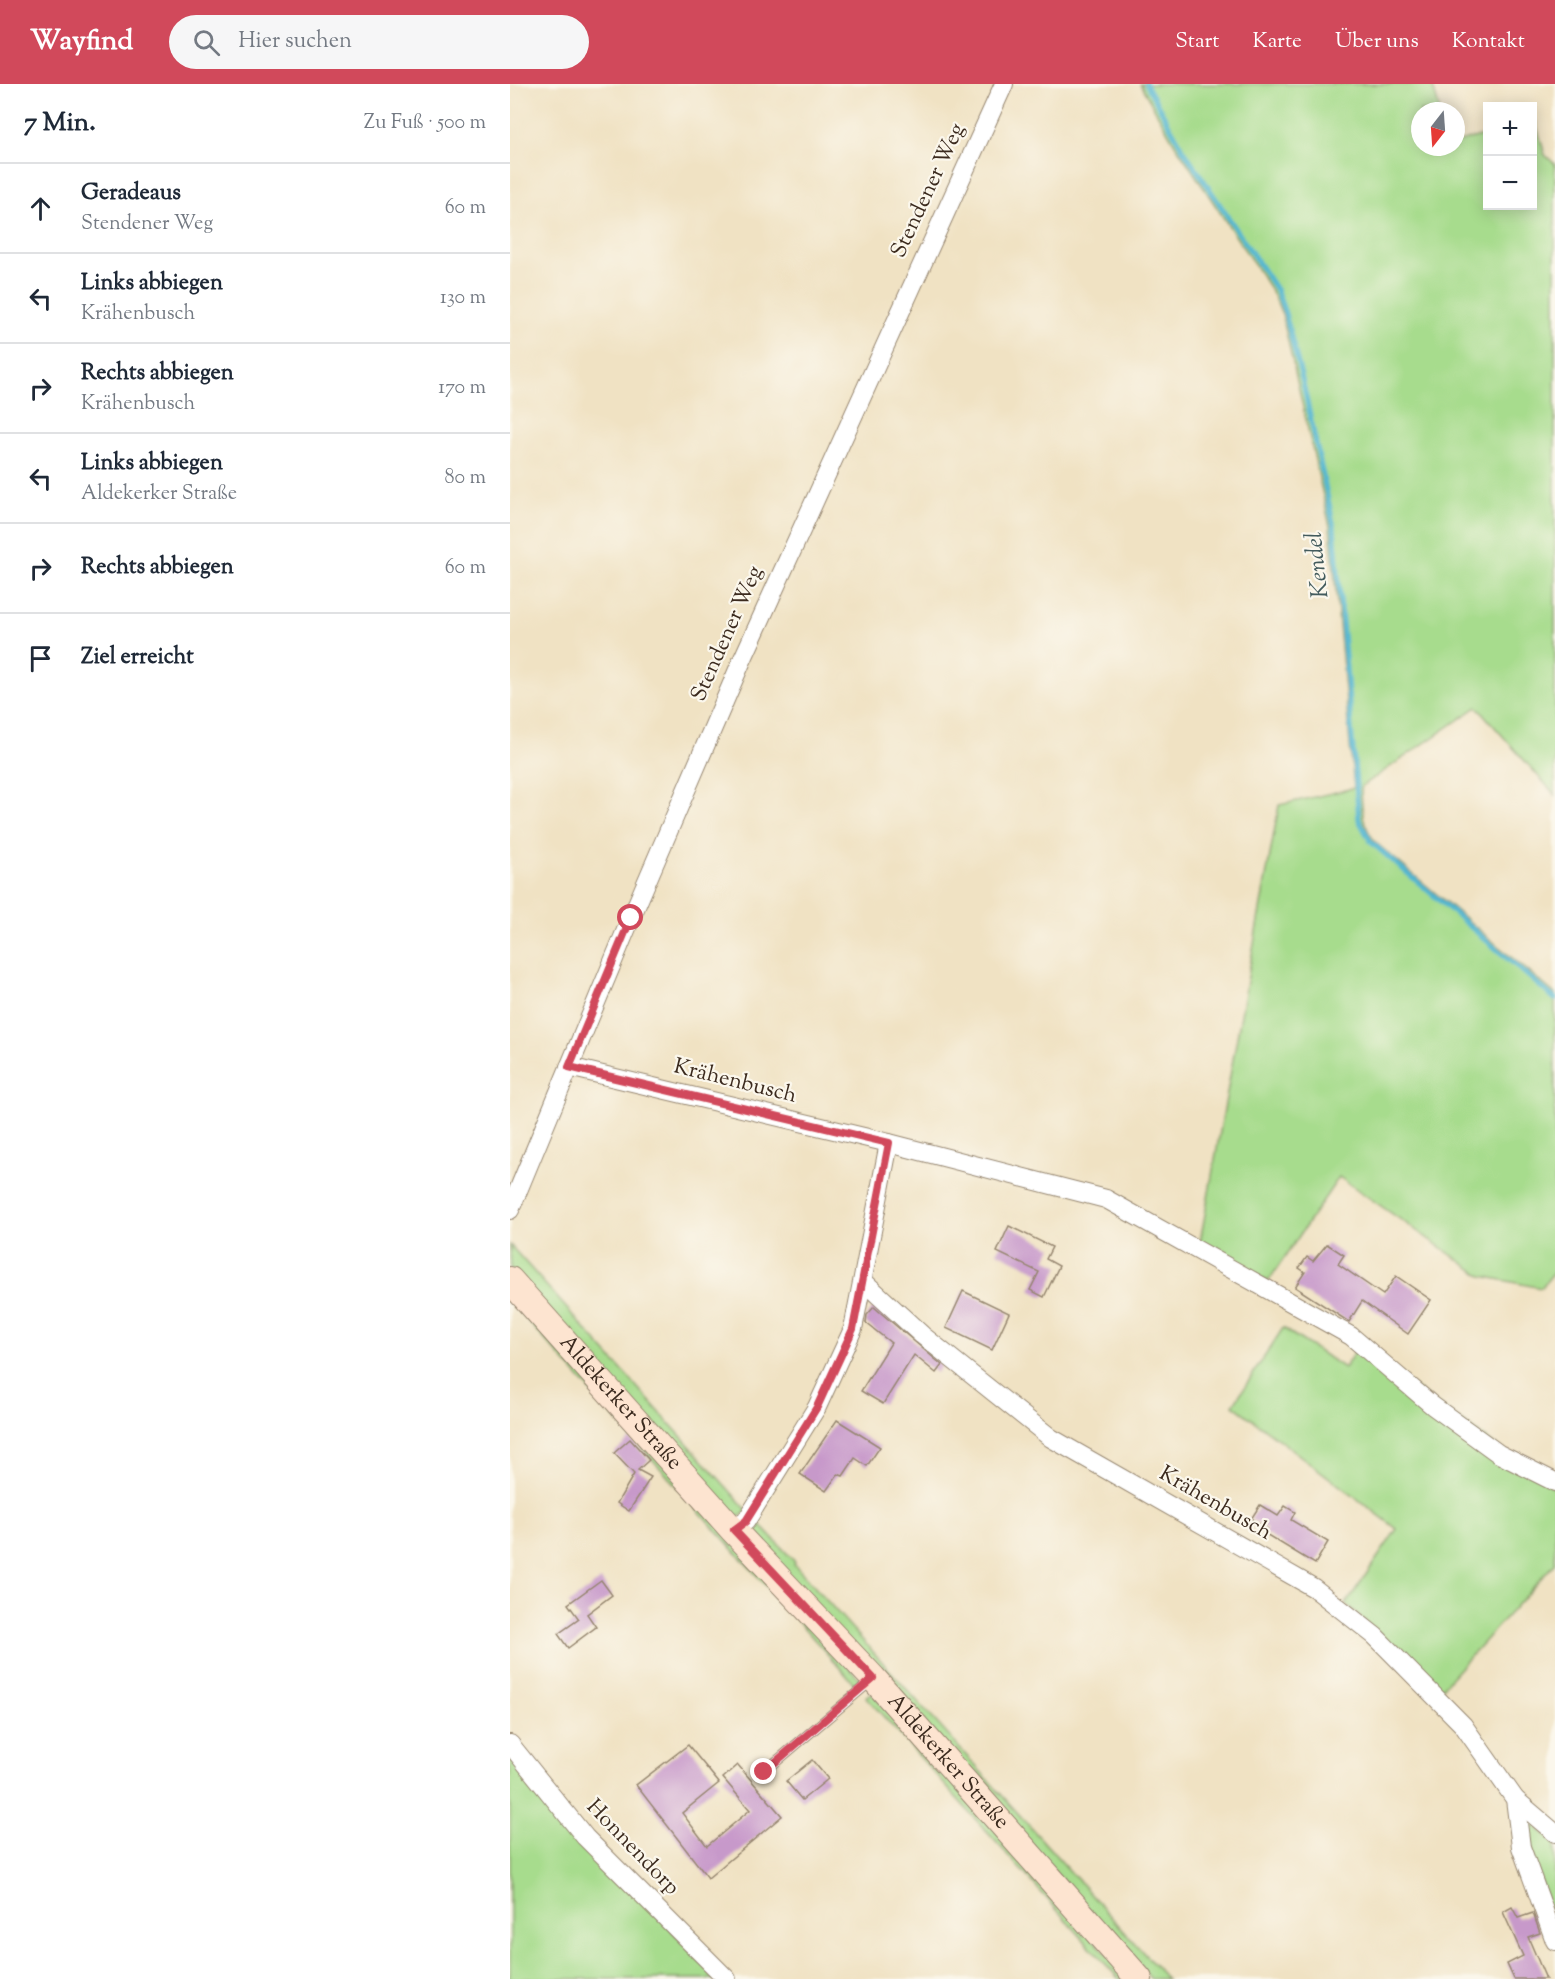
<!DOCTYPE html>
<html lang="de">
<meta charset="utf-8">
<style>
body{margin:0;font-family:"Sorts Mill Goudy",serif;background:#f6f6f7;color:#1f2937}
.controls{position:absolute;right:18px;top:18px;display:grid;overflow:hidden;border-radius:0px;box-shadow:0 3px 15px #0003}
.controls button{width:54px;height:54px;display:grid;place-items:center;padding:0;border:0;border-bottom:2px solid #e0e1e3;background:#fff;color:#1f2937;font:30px sans-serif}
.compass{position:absolute;left:901px;top:18px;width:54px;height:54px;border-radius:50%;background:#fff;box-shadow:0 3px 15px #0003;rotate:197deg}
.stop{position:absolute;width:18px;height:18px;margin:-14px;border:4px solid #d1495b;border-radius:50%;background:#fff}
.stop.end{background:#d1495b;border-color:#fff;box-shadow:0 2px 6px #0008}
.list{margin:0;padding:0;list-style:none}
h2{display:flex;justify-content:space-between;align-items:center;height:78px;margin:0;padding:0 24px;font-size:26px}
h2 small{font-size:20px;font-weight:400;color:#747a83}
.list li{display:grid;grid-template-columns:39px 1fr auto;gap:18px;align-items:center;box-sizing:border-box;height:90px;padding:0 24px;border-top:2px solid #e0e1e3}
.list b{display:block;font-size:22px;white-space:nowrap}
.list p{margin:0;font-size:20px;white-space:nowrap;color:#747a83}
.list em{font-size:20px;font-style:normal;color:#747a83}
.icon{flex:none;width:33px;height:33px;fill:none;stroke:currentColor;stroke-width:2;stroke-linecap:round;stroke-linejoin:round}
.map{position:relative;flex:none;width:1045px;height:1895px;overflow:hidden}
header{display:flex;align-items:center;gap:36px;box-sizing:border-box;height:84px;padding:0 30px;background:#d1495b;color:#fff}
header strong{font-size:28px}
nav{display:flex;gap:33px;margin-inline-start:auto;font-size:21px}
.search{width:420px;height:54px;background:#f6f6f7;display:flex;align-items:center;gap:15px;box-sizing:border-box;padding:0 21px;border-radius:33px;color:#747a83;font-size:22px}
main{display:flex}
aside{flex:1;background:#fff}
.map>svg:first-child{display:block}
.green{fill:#a7dc8d;stroke:#718356;stroke-width:1.5}
.lines{fill:none;stroke-linecap:round;stroke-linejoin:round}
.stream{stroke:#52b6d1;stroke-width:5}
.building{fill:#c799ca}
.lane-casing{stroke:#968670;stroke-width:11}
.street-casing{stroke:#968670;stroke-width:20}
.secondary-casing{stroke:#968670;stroke-width:28}
.lane{stroke:#fff;stroke-width:9}
.street{stroke:#fff;stroke-width:18}
.secondary{stroke:#fde4d0;stroke-width:26}
.route{stroke:#d1495b;stroke-width:8}
.labels{text-anchor:middle;dominant-baseline:central;stroke-width:4.5;stroke-linejoin:round;paint-order:stroke}
.street-label{font-size:22px;fill:#3b2a1e;stroke:#fbf7ec}
.water-label{font-size:24px;font-style:italic;fill:#435b5d;stroke:#fbf7ec}
</style>
<header>
<strong>Wayfind</strong>
<div class="search"><svg class="icon" aria-label="search" viewBox="0 0 24 24"><circle cx="10" cy="10" r="6"/><path d="M15 15l6 6"/></svg>Hier suchen</div>
<nav><a>Start</a><a>Karte</a><a>Über uns</a><a>Kontakt</a></nav>
</header>
<main>
<aside>
<h2>7 Min.<small>Zu Fuß · 500 m</small></h2>
<ul class="list">
<li><svg class="icon" aria-label="ahead" viewBox="0 0 24 24"><path d="M12 20V5M6 11l6-6 6 6"/></svg><div><b>Geradeaus</b><p>Stendener Weg</p></div><em>60 m</em></li>
<li><svg class="icon" aria-label="left" viewBox="0 0 24 24"><path d="M17 20v-9H6M10 6l-5 5 5 5"/></svg><div><b>Links abbiegen</b><p>Krähenbusch</p></div><em>130 m</em></li>
<li><svg class="icon" aria-label="right" viewBox="0 0 24 24"><path d="M7 20v-9h11M14 6l5 5-5 5"/></svg><div><b>Rechts abbiegen</b><p>Krähenbusch</p></div><em>170 m</em></li>
<li><svg class="icon" aria-label="left" viewBox="0 0 24 24"><path d="M17 20v-9H6M10 6l-5 5 5 5"/></svg><div><b>Links abbiegen</b><p>Aldekerker Straße</p></div><em>80 m</em></li>
<li><svg class="icon" aria-label="right" viewBox="0 0 24 24"><path d="M7 20v-9h11M14 6l5 5-5 5"/></svg><div><b>Rechts abbiegen</b></div><em>60 m</em></li>
<li><svg class="icon" aria-label="arrive" viewBox="0 0 24 24"><path d="M6 21V4h12l-3 4 3 4H6"/></svg><div><b>Ziel erreicht</b></div></li>
</ul>
</aside>
<div class="map">
<svg width="1045" height="1895" viewBox="0 0 1045 1895">
<rect width="100%" height="100%" fill="#fbf7ec"/>
<filter id="ink" filterUnits="userSpaceOnUse"><feTurbulence type="fractalNoise" baseFrequency=".0167" numOctaves="2"/><feDisplacementMap in="SourceGraphic" scale="12" xChannelSelector="R" yChannelSelector="G"/><feConvolveMatrix kernelMatrix="1 2 1 2 8 2 1 2 1" color-interpolation-filters="sRGB"/></filter>
<filter id="wash" filterUnits="userSpaceOnUse"><feTurbulence type="fractalNoise" baseFrequency=".008" numOctaves="4" result="noise"/><feDisplacementMap in="SourceGraphic" scale="24" xChannelSelector="R" yChannelSelector="G"/><feGaussianBlur stdDeviation="1.35" result="paint"/><feColorMatrix in="noise" values="0 0 0 0 0 0 0 0 0 0 0 0 0 0 0 0 0 1.4 0 .05"/><feComposite in="paint" operator="in"/></filter>
<g filter="url(#wash)">
<rect width="100%" height="100%" fill="#f0e2c3"/>
<g class="green">
<path d="M630,0h292l8,27h-20v36h36v-4l31,-9 1,72h45v-86h2l10,35 10,9v631l-78,-88 -116,80c1,24 0,36 15,56l179,151v277l-14,17 -59,-12 -143,-99 -71,105 -68,-40 79,-437 75,-17 -24,-262 -48,-212 -9,-21 -98,-149z"/>
<polygon points="0,1161 238,1427 229,1433 223,1432 1,1185"/>
<polygon points="0,1206 352,1598 348,1604 0,1217"/>
<polygon points="773,1244 834,1284 848,1263 1045,1404 1045,1479 929,1607 836,1520 887,1445 723,1321"/>
<polygon points="245,1435 285,1478 284,1480 657,1895 641,1895 238,1448"/>
<polygon points="362,1609 619,1895 609,1895 356,1613"/>
<polygon points="0,1671 207,1895 0,1895"/>
<polygon points="1012,1731 1045,1759 1045,1839 1017,1761"/>
</g>
<g class="lines">
<polyline class="stream" points="636,0 673,65 767,207 775,229 793,299 824,443 849,736 861,758 1045,915"/>
</g>
<g id="blocks">
<g class="building">
<polygon points="499,1142 542,1163 536,1175 549,1182 534,1213 520,1206 529,1188 487,1168"/>
<polygon points="817,1160 834,1171 828,1180 873,1211 886,1192 921,1216 898,1250 852,1217 839,1238 785,1203 795,1188 789,1184 797,1173 803,1177"/>
<polygon points="453,1207 499,1229 482,1266 436,1244"/>
<polygon points="364,1223 432,1281 426,1289 404,1271 373,1320 351,1307 381,1259 356,1239 357,1231"/>
<polygon points="327,1336 370,1363 357,1382 345,1374 333,1392 328,1390 316,1407 290,1390"/>
<polygon points="120,1355 139,1376 128,1386 141,1393 119,1427 107,1419 124,1390 104,1369"/>
<polygon points="750,1421 768,1432 775,1422 785,1428 781,1436 818,1458 805,1480 754,1449 757,1445 741,1435"/>
<polygon points="91,1496 102,1511 77,1530 86,1543 58,1564 48,1550 69,1535 58,1520"/>
<polygon points="178,1661 209,1699 172,1729 197,1762 240,1726 213,1694 228,1681 272,1732 198,1794 126,1701"/>
<polygon points="302,1676 318,1695 292,1716 276,1697"/>
<polygon points="1002,1823 1008,1834 1023,1829 1030,1849 1018,1853 1036,1895 1004,1895 997,1880 1013,1872 993,1828"/>
</g>
</g>
</g>
<g filter="url(#ink)">
<use href="#blocks" fill-opacity="0" stroke="#968670" stroke-width="1.5"/>
<g class="lines">
<defs>
<polyline id="lane" points="254,1688 362,1596"/>
<g id="street">
<polyline points="59,983 379,1059 596,1115 841,1252 923,1322 989,1370 1045,1398"/>
<polyline points="0,1126 121,834 230,581 494,0"/>
<polyline points="353,1197 412,1251 541,1354 804,1504 865,1552 953,1641 1005,1715 1011,1763 1045,1857"/>
<polyline points="223,1446 236,1437 307,1323 343,1245 379,1059"/>
<polyline points="0,1660 75,1753 217,1895"/>
<polyline points="1005,1715 1045,1749"/>
</g>
<g id="secondary">
<path id="s1" d="M0,1196l223,250 140,148 266,301"/>
</g>
</defs>
<use href="#lane" class="lane-casing"/>
<use href="#street" class="street-casing"/>
<use href="#secondary" class="secondary-casing"/>
<use href="#lane" class="lane"/>
<use href="#street" class="street"/>
<use href="#secondary" class="secondary"/>
</g>
</g>
<g class="lines" filter="url(#ink)">
<polyline class="route" points="121,834 59,983 379,1059 343,1245 307,1323 236,1437 224,1446 363,1594 254,1688"/>
</g>
<g class="labels">
<g class="street-label">
<text transform="translate(419 107) rotate(-65)">Stendener Weg</text>
<text transform="translate(218 550) rotate(-66)">Stendener Weg</text>
<text transform="translate(225 998) rotate(14)">Krähenbusch</text>
<text stroke="none"><textPath href="#s1" startOffset="165">Aldekerker Straße</textPath></text>
<text transform="translate(705 1420) rotate(30)">Krähenbusch</text>
<text stroke="none"><textPath href="#s1" startOffset="651">Aldekerker Straße</textPath></text>
<text transform="translate(122 1764) rotate(46)">Honnendorp</text>
</g>
<g class="water-label">
<text transform="translate(808 481) rotate(-96)">Kendel</text>
</g>
</g>
</svg>
<div class="controls">
<button>+</button>
<button>−</button>
</div>
<svg class="compass" viewBox="-18 -18 36 36"><path d="M0-13l5 13h-10z" fill="#e53935"/><path d="M0 13l5-13h-10z" fill="#747a83"/></svg>
<div class="stop" style="left:121px;top:834px"></div>
<div class="stop end" style="left:254px;top:1688px"></div>
</div>
</main>
